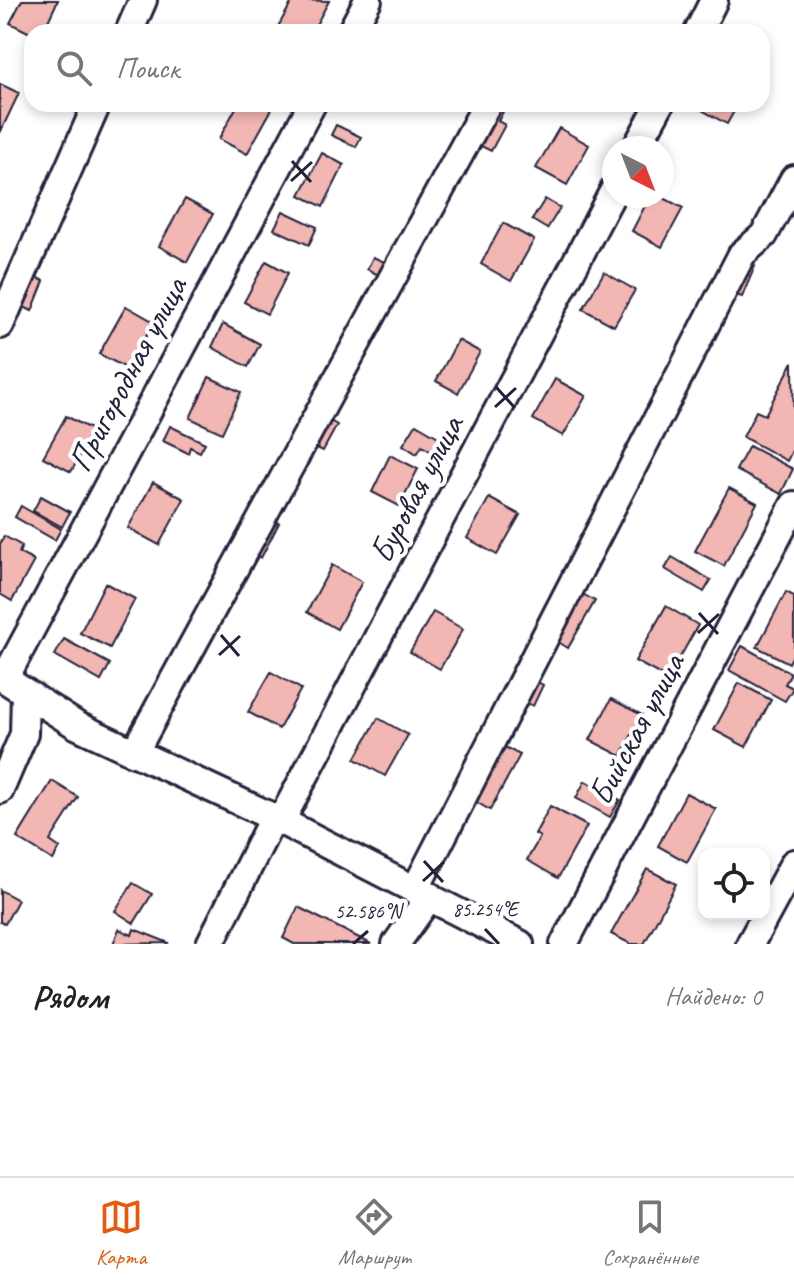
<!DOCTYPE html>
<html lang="ru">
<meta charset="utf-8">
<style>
body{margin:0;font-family:Caveat,sans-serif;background:#f2f2f2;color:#222}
.controls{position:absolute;right:24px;bottom:24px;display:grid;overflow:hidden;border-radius:16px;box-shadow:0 4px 12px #0003}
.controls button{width:72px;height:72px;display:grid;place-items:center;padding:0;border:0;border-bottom:2px solid #e0e0e0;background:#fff;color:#222;font:40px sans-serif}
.compass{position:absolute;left:602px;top:136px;width:72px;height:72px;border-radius:50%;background:#fff;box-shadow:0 4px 12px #0003;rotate:138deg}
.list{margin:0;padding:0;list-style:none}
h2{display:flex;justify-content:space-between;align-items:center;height:104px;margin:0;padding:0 32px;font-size:34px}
h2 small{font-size:26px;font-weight:400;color:#767676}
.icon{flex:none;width:44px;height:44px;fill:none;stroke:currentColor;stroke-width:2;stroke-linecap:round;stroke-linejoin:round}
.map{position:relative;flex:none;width:794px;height:944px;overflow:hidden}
.search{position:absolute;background:#fff;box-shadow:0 4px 12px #0003;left:24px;right:24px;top:24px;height:88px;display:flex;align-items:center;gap:20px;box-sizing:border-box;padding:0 28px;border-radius:24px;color:#767676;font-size:30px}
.sheet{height:232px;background:#fff}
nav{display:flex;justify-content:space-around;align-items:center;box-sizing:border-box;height:112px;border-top:2px solid #e0e0e0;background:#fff;font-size:22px;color:#767676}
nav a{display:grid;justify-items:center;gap:4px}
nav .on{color:#ea580c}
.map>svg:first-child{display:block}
.building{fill:#f2b6b3;stroke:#22223b;stroke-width:2}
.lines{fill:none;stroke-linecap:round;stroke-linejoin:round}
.minor-casing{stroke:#22223b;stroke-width:32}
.minor{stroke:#fff;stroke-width:26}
.ticks{fill:none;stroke:#22223b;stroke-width:3}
.labels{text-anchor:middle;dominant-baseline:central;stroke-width:8;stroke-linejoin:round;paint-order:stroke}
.street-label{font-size:34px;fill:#22223b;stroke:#fff}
.ticks-label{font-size:20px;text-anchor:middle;fill:#22223b;stroke:#fff;stroke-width:8;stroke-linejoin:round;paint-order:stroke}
</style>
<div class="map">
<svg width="794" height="944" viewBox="0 0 794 944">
<rect width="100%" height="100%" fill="#fff"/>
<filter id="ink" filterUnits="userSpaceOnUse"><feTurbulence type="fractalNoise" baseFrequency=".0125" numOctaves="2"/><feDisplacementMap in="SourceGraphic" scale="16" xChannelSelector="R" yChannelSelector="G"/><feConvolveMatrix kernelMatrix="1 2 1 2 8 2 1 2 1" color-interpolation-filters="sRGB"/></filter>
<g filter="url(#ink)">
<g class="building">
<polygon points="22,0 58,0 43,32 32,34 10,23"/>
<polygon points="293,0 329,1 312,32 275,32"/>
<polygon points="0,84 19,93 0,133"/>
<polygon points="238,104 273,107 247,154 219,139"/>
<polygon points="494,104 507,104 498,121 505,125 491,151 473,142"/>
<polygon points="705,104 738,104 727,124 702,110"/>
<polygon points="336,125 361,137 356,147 331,135"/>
<polygon points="559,128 589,145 567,185 536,168"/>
<polygon points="322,153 344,165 323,207 300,195"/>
<polygon points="650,196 660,196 683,208 662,247 632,231"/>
<polygon points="185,199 213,214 187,262 159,246"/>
<polygon points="545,199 560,208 547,229 532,220"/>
<polygon points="283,211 317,227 309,245 274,229"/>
<polygon points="503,223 534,240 511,281 481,264"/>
<polygon points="373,257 389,264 382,277 367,269"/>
<polygon points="266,261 288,273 267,314 244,302"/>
<polygon points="743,261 755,266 742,297 730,293"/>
<polygon points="604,272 635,290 614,326 583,309"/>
<polygon points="27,273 44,281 32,311 24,307 18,319 7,314"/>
<polygon points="126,306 154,322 128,369 99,354"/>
<polygon points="223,324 260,344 248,367 212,347"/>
<polygon points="458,340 480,352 458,393 436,381"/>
<polygon points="793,362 794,447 787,461 743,437 756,411 765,415"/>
<polygon points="209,377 241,392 222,433 190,418"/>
<polygon points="555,379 586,396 563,436 533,419"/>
<polygon points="320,415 337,425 323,451 315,447 303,469 294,464"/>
<polygon points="66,416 94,431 71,472 43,457"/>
<polygon points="416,424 452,445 443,459 422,446 417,454 403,445"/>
<polygon points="170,426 205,443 200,452 190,447 188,453 163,441"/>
<polygon points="749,446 793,469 781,494 736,470"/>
<polygon points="390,455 418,469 399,506 372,492"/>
<polygon points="153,482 184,499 159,545 128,528"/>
<polygon points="729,488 757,503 724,566 695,551"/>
<polygon points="41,496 70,512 62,527 33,511"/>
<polygon points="489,498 520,515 497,555 467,538"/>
<polygon points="21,506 61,529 55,540 15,517"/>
<polygon points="265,516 279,523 261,558 248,551"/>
<polygon points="4,536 22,546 19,553 34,561 12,601 0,594 0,544"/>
<polygon points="672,557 711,580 704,592 665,569"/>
<polygon points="332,565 362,582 337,629 307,612"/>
<polygon points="105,583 135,599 110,648 80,633"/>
<polygon points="786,592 794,596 794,653 789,663 757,647"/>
<polygon points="581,593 595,601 568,648 555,640"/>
<polygon points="666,606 698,625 668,679 635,661"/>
<polygon points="433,612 463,629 440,669 410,652"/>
<polygon points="64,639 110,664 101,681 55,655"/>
<polygon points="742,646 791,673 785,684 793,688 785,701 729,670"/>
<polygon points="271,672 301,689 279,729 248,712"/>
<polygon points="534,680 543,685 533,706 523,701"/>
<polygon points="739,683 771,700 746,747 714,730"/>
<polygon points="611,699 642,715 621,756 590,740"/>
<polygon points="378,718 408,735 385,776 355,759"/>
<polygon points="501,745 520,755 490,810 471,799"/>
<polygon points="52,781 78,797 50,841 60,848 53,860 17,838"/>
<polygon points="585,781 620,800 610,817 576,798"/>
<polygon points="686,793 716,809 687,862 658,846"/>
<polygon points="550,806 587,826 558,878 527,860 540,837 535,834"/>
<polygon points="647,869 676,884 644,944 631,944 611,934"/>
<polygon points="133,883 152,894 134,923 115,911"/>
<polygon points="0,890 18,900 5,924 0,922"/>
<polygon points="298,907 371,944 294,944 283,938"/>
<polygon points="119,929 132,935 134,929 169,943 113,944"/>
</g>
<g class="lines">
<defs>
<g id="minor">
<polyline points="129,32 143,0"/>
<polyline points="351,32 368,0"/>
<polyline points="698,32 714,0"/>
<polyline points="636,148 660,104"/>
<polyline points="0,325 97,104"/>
<polyline points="0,676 76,725 281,821 520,944"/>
<polyline points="5,678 312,104"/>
<polyline points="134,753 487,104"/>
<polyline points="0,790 24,734 25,692"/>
<polyline points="281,821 614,190"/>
<polyline points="416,888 742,254 764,235 794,179"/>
<polyline points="210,944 273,818"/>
<polyline points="396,944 430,896"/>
<polyline points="564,944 794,505"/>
<polyline points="750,944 794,863"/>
</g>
</defs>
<use href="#minor" class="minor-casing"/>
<use href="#minor" class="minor"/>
</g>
</g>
<path class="ticks" d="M292,161l19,21M291,181l21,-19M496,387l19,21M495,407l21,-19M699,613l19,21M698,633l21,-19M221,635l18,21M219,655l21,-19M424,861l19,21M423,881l21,-19M485,929l14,15M353,944l15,-13"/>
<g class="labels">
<g class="street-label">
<text transform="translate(127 374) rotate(-62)">Пригородная улица</text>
<text transform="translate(416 489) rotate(-62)">Буровая улица</text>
<text transform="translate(636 729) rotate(-62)">Бийская улица</text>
</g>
</g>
<g class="ticks-label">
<text x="485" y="916">85.254°E</text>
<text x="368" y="918">52.586°N</text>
</g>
</svg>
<div class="controls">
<button><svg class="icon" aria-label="locate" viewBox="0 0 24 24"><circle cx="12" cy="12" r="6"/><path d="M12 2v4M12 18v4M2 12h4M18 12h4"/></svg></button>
</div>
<svg class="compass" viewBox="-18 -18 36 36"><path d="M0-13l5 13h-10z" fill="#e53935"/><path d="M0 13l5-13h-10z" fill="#767676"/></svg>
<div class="search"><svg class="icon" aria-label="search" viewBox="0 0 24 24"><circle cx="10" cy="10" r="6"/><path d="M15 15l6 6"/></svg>Поиск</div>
</div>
<section class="sheet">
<h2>Рядом<small>Найдено: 0</small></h2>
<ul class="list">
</ul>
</section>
<nav>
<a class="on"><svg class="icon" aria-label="map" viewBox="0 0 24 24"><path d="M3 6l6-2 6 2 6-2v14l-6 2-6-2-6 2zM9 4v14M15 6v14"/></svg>Карта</a>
<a><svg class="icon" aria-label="directions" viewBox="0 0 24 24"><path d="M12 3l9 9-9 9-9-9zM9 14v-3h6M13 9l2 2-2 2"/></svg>Маршрут</a>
<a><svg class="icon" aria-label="saved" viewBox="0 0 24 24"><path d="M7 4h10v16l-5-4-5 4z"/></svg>Сохранённые</a>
</nav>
